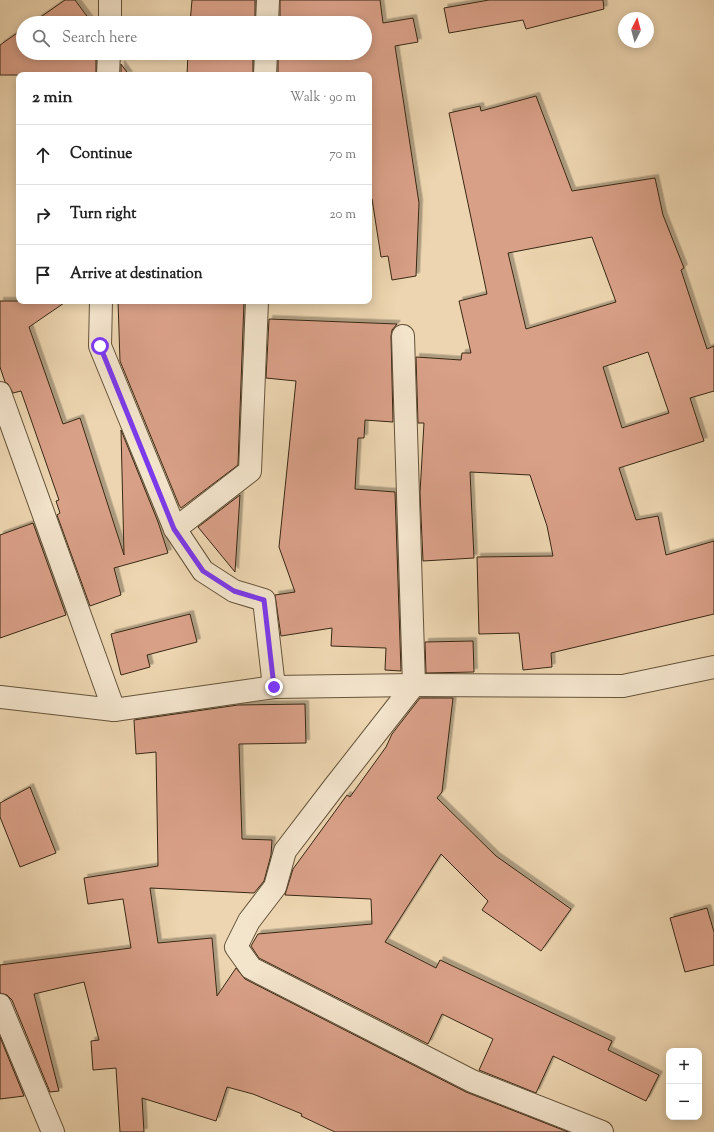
<!DOCTYPE html>
<meta charset="utf-8">
<style>
body{margin:0;font-family:"Sorts Mill Goudy",serif;background:#f6f6f6;color:#222}
.controls{position:absolute;right:12px;bottom:12px;display:grid;overflow:hidden;border-radius:8px;box-shadow:0 2px 10px #0003}
.controls button{width:36px;height:36px;display:grid;place-items:center;padding:0;border:0;border-bottom:1px solid #e0e0e0;background:#fff;color:#222;font:20px sans-serif}
.compass{position:absolute;left:618px;top:12px;width:36px;height:36px;border-radius:50%;background:#fff;box-shadow:0 2px 10px #0003;rotate:6deg}
.stop{position:absolute;width:12px;height:12px;margin:-9px;border:3px solid #7c3aed;border-radius:50%;background:#fff}
.stop.end{background:#7c3aed;border-color:#fff;box-shadow:0 1px 4px #0008}
.list{margin:0;padding:0;list-style:none}
h2{display:flex;justify-content:space-between;align-items:center;height:52px;margin:0;padding:0 16px;font-size:17px}
h2 small{font-size:13px;font-weight:400;color:#767676}
.list li{display:grid;grid-template-columns:26px 1fr auto;gap:12px;align-items:center;box-sizing:border-box;height:60px;padding:0 16px;border-top:1px solid #e0e0e0}
.list b{display:block;font-size:15px;white-space:nowrap}
.list em{font-size:13px;font-style:normal;color:#767676}
.icon{flex:none;width:22px;height:22px;fill:none;stroke:currentColor;stroke-width:2;stroke-linecap:round;stroke-linejoin:round}
.map{position:relative;flex:none;width:714px;height:1132px;overflow:hidden}
.search{position:absolute;background:#fff;box-shadow:0 2px 10px #0003;left:16px;top:16px;width:356px;height:44px;display:flex;align-items:center;gap:10px;box-sizing:border-box;padding:0 14px;border-radius:22px;color:#767676;font-size:15px}
.panel{position:absolute;background:#fff;box-shadow:0 2px 10px #0003;left:16px;top:72px;width:356px;height:232px;border-radius:8px}
.map>svg:first-child{display:block}
.building{fill:#d9a088;stroke:#382813;fill-rule:evenodd;filter:url(#shadow)}
.lines{fill:none;stroke-linecap:round;stroke-linejoin:round}
.street-casing{stroke:#65533a;stroke-width:24}
.street{stroke:#f3e4cc;stroke-width:22}
.route{stroke:#7c3aed;stroke-width:5}
</style>
<div class="map">
<svg width="714" height="1132" viewBox="0 0 714 1132">
<defs>
<filter id="shadow"><feDropShadow dx="3.5" dy="-3.5" stdDeviation="0" flood-color="#0004"/></filter>
</defs>
<rect width="100%" height="100%" fill="#ecd5b0"/>
<filter id="stains"><feTurbulence type="fractalNoise" baseFrequency=".005" numOctaves="4"/><feColorMatrix values="0 0 0 0 .2 0 0 0 0 .09 0 0 0 0 .02 0 0 0 .5 -.17"/></filter>
<radialGradient id="worn" r=".72"><stop offset=".6" stop-color="#630" stop-opacity="0"/><stop offset="1" stop-color="#630" stop-opacity=".3"/></radialGradient>
<g class="building">
<polygon points="65,0 75,0 92,23 32,23"/>
<polygon points="192,0 255,0 255,23 190,23"/>
<polygon points="280,0 380,0 383,23 413,18 418,42 395,46 419,203 416,276 392,280 388,256 381,257 372,199 369,200 369,75 278,75 278,53 365,53 365,23 280,23"/>
<polygon points="489,0 603,0 604,9 526,29 523,20 449,33 444,8"/>
<polygon points="23,29 23,53 96,53 96,75 0,75 0,45"/>
<polygon points="188,53 253,53 253,75 187,75"/>
<polygon points="121,64 129,75 121,75"/>
<path d="M536,96l36,95 83,-13 8,37 21,53 -3,2 26,79 7,-3v45l-24,7 14,43 -85,27 17,52 22,-4 8,39 48,-14v73l-163,39 1,14 -29,3 -4,-37 -40,1 -2,-77 76,-1 -6,-30 -17,-51 -60,-3 4,86 -51,3 -3,-68 4,-70h-6l-2,-66 45,3 1,-7h9l-12,-52 28,-7 -38,-181 31,-7 1,5zM592,237l24,65 -90,27 -18,-76zM648,352l21,61 -47,15 -19,-61z"/>
<polygon points="0,301 67,301 29,327 63,424 80,418 124,555 121,430 158,522 168,553 114,568 121,595 90,606 57,515 60,513 56,501 59,500 21,391 13,393 8,384 5,382 0,367"/>
<polygon points="118,301 244,301 238,465 181,508 179,505 120,361"/>
<polygon points="269,319 397,324 392,330 391,336 393,422 365,420 364,438 358,438 355,489 395,492 401,671 385,670 386,648 331,646 332,628 281,636 275,595 295,592 279,547 296,381 266,378"/>
<polygon points="240,495 235,572 198,527"/>
<polygon points="33,523 66,615 0,638 0,535"/>
<polygon points="190,614 197,642 147,655 150,667 121,675 111,634"/>
<polygon points="473,641 474,672 426,673 425,642"/>
<polygon points="420,698 453,698 442,792 437,798 496,856 571,909 541,951 482,910 488,901 441,854 385,942 436,968 440,960 612,1041 608,1050 659,1075 646,1101 553,1056 536,1093 479,1070 493,1039 442,1014 428,1044 259,958 251,946 258,934 372,924 371,899 285,895 293,869 347,795 350,797 386,747 392,734"/>
<polygon points="305,704 306,743 239,744 242,839 272,840 271,855 264,881 254,893 150,888 158,943 212,938 217,996 236,968 245,979 466,1092 568,1132 335,1132 301,1116 302,1114 253,1094 227,1087 216,1121 142,1098 144,1132 120,1132 116,1068 93,1070 91,1041 99,1040 84,982 34,994 59,1091 50,1092 12,1000 7,995 0,993 0,965 131,948 123,899 88,904 84,878 158,866 156,752 136,754 134,720 238,705"/>
<polygon points="30,787 56,853 20,867 0,817 0,803"/>
<polygon points="707,908 714,932 714,965 685,972 670,918"/>
<polygon points="0,1037 24,1096 0,1099"/>
</g>
<g class="lines">
<defs>
<g id="street">
<polyline points="110,23 110,0"/>
<polyline points="267,23 268,0"/>
<polyline points="108,75 109,53"/>
<polyline points="265,75 266,53"/>
<polyline points="101,301 100,346 175,529 203,571 234,591 264,600 274,687"/>
<polyline points="403,336 414,685 334,787 285,851 275,887 249,921 236,947 251,968 472,1081 602,1132"/>
<polyline points="0,393 114,710"/>
<polyline points="175,529 250,471 257,301"/>
<polyline points="0,697 114,710 274,687 414,685 623,686 714,667"/>
<polyline points="0,1005 53,1132"/>
</g>
</defs>
<use href="#street" class="street-casing"/>
<use href="#street" class="street"/>
</g>
<g class="lines">
<polyline class="route" points="100,346 174,529 203,571 234,591 264,600 274,687"/>
</g>
<rect width="100%" height="100%" filter="url(#stains)"/>
<rect width="100%" height="100%" fill="url(#worn)"/>
</svg>
<div class="controls">
<button>+</button>
<button>−</button>
</div>
<svg class="compass" viewBox="-18 -18 36 36"><path d="M0-13l5 13h-10z" fill="#e53935"/><path d="M0 13l5-13h-10z" fill="#767676"/></svg>
<div class="stop" style="left:100px;top:346px"></div>
<div class="stop end" style="left:274px;top:687px"></div>
<div class="search"><svg class="icon" aria-label="search" viewBox="0 0 24 24"><circle cx="10" cy="10" r="6"/><path d="M15 15l6 6"/></svg>Search here</div>
<section class="panel">
<h2>2 min<small>Walk · 90 m</small></h2>
<ul class="list">
<li><svg class="icon" aria-label="ahead" viewBox="0 0 24 24"><path d="M12 20V5M6 11l6-6 6 6"/></svg><div><b>Continue</b></div><em>70 m</em></li>
<li><svg class="icon" aria-label="right" viewBox="0 0 24 24"><path d="M7 20v-9h11M14 6l5 5-5 5"/></svg><div><b>Turn right</b></div><em>20 m</em></li>
<li><svg class="icon" aria-label="arrive" viewBox="0 0 24 24"><path d="M6 21V4h12l-3 4 3 4H6"/></svg><div><b>Arrive at destination</b></div></li>
</ul>
</section>
</div>
